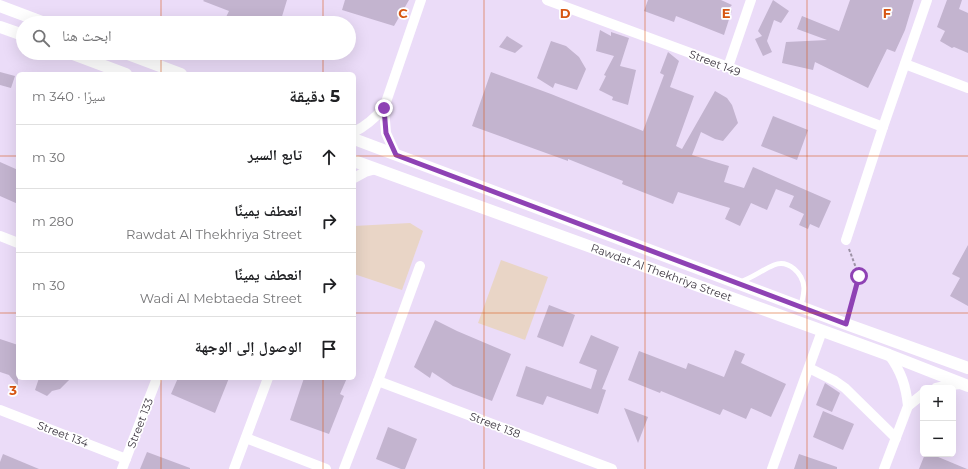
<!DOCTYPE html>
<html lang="ar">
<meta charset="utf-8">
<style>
body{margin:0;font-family:Montserrat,"Noto Naskh Arabic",sans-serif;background:#f2f2f2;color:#202124;direction:rtl}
.controls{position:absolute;right:12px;bottom:12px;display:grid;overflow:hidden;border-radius:6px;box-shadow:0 4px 16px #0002}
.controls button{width:36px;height:36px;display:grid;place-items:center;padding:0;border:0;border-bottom:1px solid #e0e0e0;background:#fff;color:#202124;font:20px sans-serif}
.stop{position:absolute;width:12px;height:12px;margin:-9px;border:3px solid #8e42b4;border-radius:50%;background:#fff}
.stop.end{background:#8e42b4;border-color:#fff;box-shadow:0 1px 4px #0008}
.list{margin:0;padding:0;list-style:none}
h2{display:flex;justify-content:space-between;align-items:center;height:52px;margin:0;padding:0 16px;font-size:17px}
h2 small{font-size:13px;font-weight:400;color:#757577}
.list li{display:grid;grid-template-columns:26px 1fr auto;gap:12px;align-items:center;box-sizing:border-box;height:64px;padding:0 16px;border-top:1px solid #e0e0e0}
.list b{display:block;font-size:15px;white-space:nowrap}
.list p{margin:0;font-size:13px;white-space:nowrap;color:#757577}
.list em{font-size:13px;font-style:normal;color:#757577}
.icon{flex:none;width:22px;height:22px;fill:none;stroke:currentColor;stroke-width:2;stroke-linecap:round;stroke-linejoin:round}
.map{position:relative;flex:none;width:968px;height:469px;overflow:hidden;direction:ltr}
.search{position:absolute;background:#fff;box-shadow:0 4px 16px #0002;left:16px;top:16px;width:340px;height:44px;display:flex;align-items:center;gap:10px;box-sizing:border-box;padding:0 14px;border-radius:22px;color:#757577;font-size:15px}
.panel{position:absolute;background:#fff;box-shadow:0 4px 16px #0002;left:16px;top:72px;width:340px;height:308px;border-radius:6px;direction:rtl}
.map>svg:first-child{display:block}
.industrial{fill:#e9d5c6}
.building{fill:#c3b4cf}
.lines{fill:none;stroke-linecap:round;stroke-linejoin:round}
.path{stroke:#9d92a6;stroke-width:2;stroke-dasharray:3 2;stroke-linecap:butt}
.service{stroke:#fff;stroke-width:5}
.minor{stroke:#fff;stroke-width:10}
.tertiary{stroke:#fff;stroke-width:12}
.route{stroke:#8e42b4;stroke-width:5}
.grid{fill:none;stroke:#d75612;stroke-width:1;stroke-opacity:0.55}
.labels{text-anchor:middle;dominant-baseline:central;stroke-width:3.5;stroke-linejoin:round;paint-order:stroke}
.street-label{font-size:11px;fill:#3f3943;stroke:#fff}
.grid-label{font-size:13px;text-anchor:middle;font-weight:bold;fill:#d75612;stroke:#fff;stroke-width:3.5;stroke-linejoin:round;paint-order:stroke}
</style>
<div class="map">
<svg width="968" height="469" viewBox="0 0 968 469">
<rect width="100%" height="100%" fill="#ebdcf8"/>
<g class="industrial">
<polygon points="410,223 423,231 402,290 354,274 354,226"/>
<polygon points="501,260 548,277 525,340 478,323"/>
</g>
<g class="building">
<polygon points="204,0 287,0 280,23 223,23 229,11 203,1"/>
<polygon points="345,0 409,0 394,26 342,10"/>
<polygon points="648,0 721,0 732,5 729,8 732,10 724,35 676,16 674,22 644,11"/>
<polygon points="773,0 789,11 781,23 774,20 767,41 772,52 763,56 755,39 762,36 758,31"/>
<polygon points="850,0 914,0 905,30 895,52 887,49 868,88 815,62 813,70 782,63 786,42 827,40 797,29 802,16 839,31"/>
<polygon points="947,0 962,0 959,9 968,13 968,53 954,47 952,48 940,41 945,31 937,27"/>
<polygon points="600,30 611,36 611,32 629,38 620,66 636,70 628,105 612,100 613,97 599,90 606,76 604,75 614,56 596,51"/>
<polygon points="507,36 523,46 515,53 499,47"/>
<polygon points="551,41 566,46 579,57 586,69 577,90 555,83 553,88 537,78"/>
<polygon points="668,52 679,61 670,87 694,96 676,146 682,149 715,91 727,98 732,105 738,123 723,141 715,139 701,132 692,155 729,166 724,182 744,188 753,167 831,201 819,228 810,224 808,229 799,225 804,214 789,207 794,196 776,189 767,210 751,203 740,226 725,219 730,208 678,192 673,204 622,184 623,181 568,159 568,161 472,126 491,72 551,94 643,131 664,75 660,73"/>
<polygon points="0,72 15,76 11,88 0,85"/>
<polygon points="773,116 808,130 797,160 761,146"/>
<polygon points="0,162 18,170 18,204 0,196"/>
<polygon points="968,245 968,306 950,296 960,278 952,274"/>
<polygon points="549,305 575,315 563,347 537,337"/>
<polygon points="435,320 457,331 511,354 492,401 453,386 432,372 430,378 414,367"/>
<polygon points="591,335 619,347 602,389 606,390 598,414 547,396 543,405 516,396 526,366 591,389 597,370 579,363"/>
<polygon points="0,339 18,345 18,386 9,375 0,372"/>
<polygon points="735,350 745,354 741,363 786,384 771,417 751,408 746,419 723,409 720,415 661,391 660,393 628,380 639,351 686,369 688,363 724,377"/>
<polygon points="39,378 71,378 60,389 52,391 47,396 35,390"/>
<polygon points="178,378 229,378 215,413 171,394"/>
<polygon points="304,378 347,378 340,394 344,396 329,434 290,420"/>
<polygon points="825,383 840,393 832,412 816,405"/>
<polygon points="624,408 648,417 638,443"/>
<polygon points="823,411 854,424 843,450 813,437"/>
<polygon points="388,427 417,439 405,469 401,469 376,459"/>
<polygon points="147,452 190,468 190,469 140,469"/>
<polygon points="3,454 39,469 0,469 0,462"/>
<polygon points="799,454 837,467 837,469 794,469"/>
<polygon points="925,454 931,454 967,469 919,469"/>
</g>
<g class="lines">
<polyline class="path" points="849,249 859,276 849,314"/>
<path class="service" d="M740,282c12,-4 22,-12 34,-17 14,-6 29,8 30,23 0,6 -2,13 -3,18"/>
<g class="minor">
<polyline points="547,0 728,67 883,127"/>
<polyline points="905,64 968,88"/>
<polyline points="728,67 751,0"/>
<path d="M354,132c12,-6 21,-14 30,-24"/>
<polyline points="396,155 386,133 384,108 421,0"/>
<polyline points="354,178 365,172 376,169"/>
<polyline points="0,236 18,243"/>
<polyline points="846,240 883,127 927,0"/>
<polyline points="809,368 835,381 845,388 896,438"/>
<polyline points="378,381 612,469"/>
<polyline points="936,388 950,385 961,384"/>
<polyline points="908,406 923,394"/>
<polyline points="0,410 126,459"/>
<polyline points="246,438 326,469"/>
<polyline points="122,469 157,378"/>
<polyline points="234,469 268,378"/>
<polyline points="344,469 378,381 420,266"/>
<polyline points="772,469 822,331"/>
<path d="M884,469l24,-63c-2,-20 -7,-35 -19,-51"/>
</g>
<g class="tertiary">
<polyline points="0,6 45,23"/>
<polyline points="0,27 23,35"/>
<polyline points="70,53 126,74"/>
<polyline points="125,53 181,74"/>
<polyline points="354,139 846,324 968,368"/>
<path id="s1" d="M354,161l535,194 79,31"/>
</g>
</g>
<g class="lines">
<polyline class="route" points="384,108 386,133 396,155 846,324 859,276"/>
</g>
<path class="grid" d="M161,0v23M323,0v23M484,0v469M645,0v469M807,0v469M161,53v21M323,53v21M0,156h18M354,156h614M0,313h18M354,313h614M161,378v91M323,378v91"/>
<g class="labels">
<g class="street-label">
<text transform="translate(715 63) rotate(21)">Street 149</text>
<text stroke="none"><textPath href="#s1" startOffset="327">Rawdat Al Thekhriya Street</textPath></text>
<text transform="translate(140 423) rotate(-69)">Street 133</text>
<text transform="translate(495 425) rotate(21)">Street 138</text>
<text transform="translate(63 434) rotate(21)">Street 134</text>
</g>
</g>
<g class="grid-label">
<text x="403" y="18">C</text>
<text x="565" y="18">D</text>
<text x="726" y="18">E</text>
<text x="887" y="18">F</text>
<text x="13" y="395">3</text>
</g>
</svg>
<div class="controls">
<button>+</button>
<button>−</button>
</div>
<div class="stop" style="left:859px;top:276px"></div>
<div class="stop end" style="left:384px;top:108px"></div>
<div class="search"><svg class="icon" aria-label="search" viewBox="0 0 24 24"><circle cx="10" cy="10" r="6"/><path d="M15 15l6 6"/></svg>ابحث هنا</div>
<section class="panel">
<h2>5 دقيقة<small>سيرًا · 340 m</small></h2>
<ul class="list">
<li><svg class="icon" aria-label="ahead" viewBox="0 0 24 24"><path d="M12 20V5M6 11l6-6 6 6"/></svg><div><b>تابع السير</b></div><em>30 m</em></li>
<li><svg class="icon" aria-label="right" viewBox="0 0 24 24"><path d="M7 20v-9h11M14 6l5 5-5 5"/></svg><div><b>انعطف يمينًا</b><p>Rawdat Al Thekhriya Street</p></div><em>280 m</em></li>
<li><svg class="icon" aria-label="right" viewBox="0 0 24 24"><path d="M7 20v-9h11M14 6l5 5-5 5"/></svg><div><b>انعطف يمينًا</b><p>Wadi Al Mebtaeda Street</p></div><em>30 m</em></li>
<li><svg class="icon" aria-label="arrive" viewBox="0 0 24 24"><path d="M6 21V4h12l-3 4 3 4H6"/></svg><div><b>الوصول إلى الوجهة</b></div></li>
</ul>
</section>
</div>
